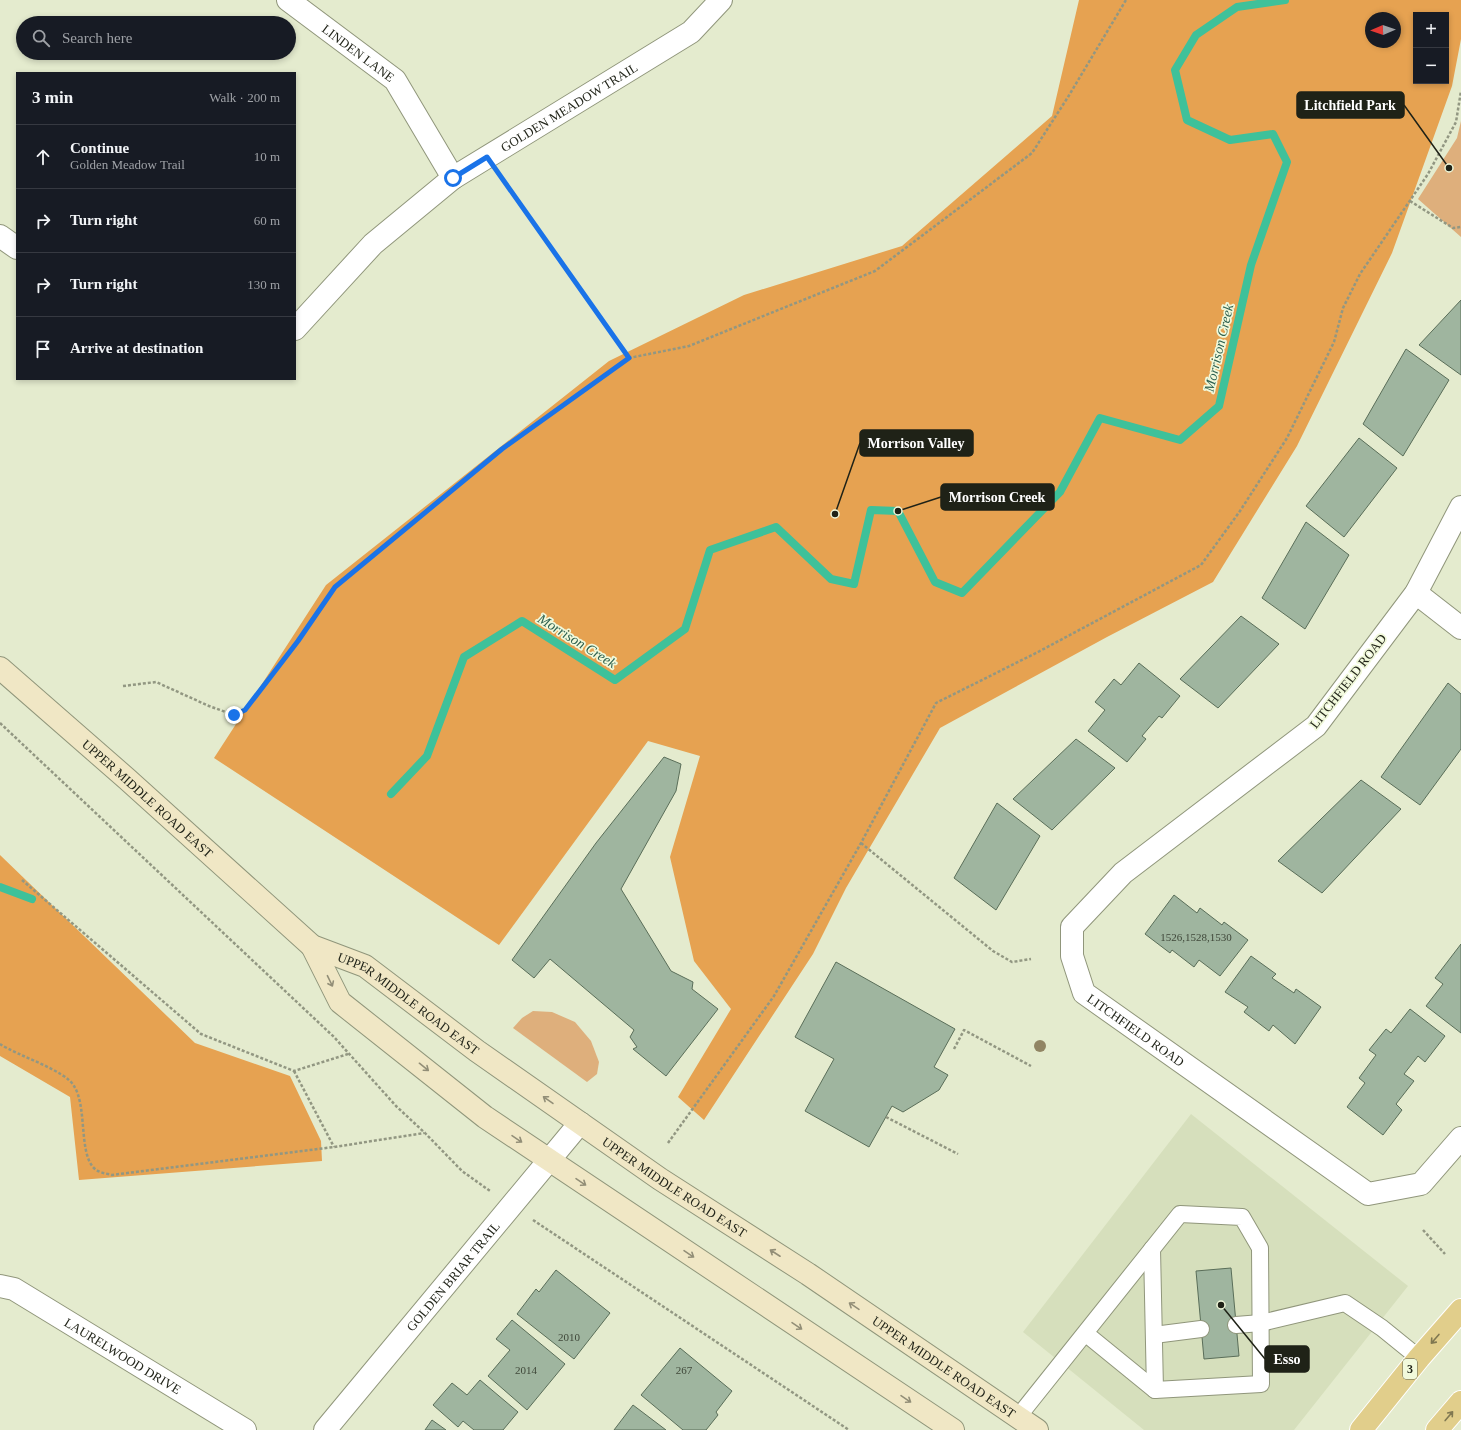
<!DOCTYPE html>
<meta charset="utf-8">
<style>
body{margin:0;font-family:"Times New Roman",serif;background:#20242c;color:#f1f3f6}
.controls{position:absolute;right:12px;top:12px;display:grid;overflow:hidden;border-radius:0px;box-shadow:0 2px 6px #0003}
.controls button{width:36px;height:36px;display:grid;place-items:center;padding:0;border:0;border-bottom:1px solid #363941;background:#171b24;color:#f1f3f6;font:20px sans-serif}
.compass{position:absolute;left:1365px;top:12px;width:36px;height:36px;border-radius:50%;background:#171b24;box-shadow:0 2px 6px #0003;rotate:268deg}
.stop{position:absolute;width:12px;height:12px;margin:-9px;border:3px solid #1a73e8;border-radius:50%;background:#fff}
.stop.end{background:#1a73e8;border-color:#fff;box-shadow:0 1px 4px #0008}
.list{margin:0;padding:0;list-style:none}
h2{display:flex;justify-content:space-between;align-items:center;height:52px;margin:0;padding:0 16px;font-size:17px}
h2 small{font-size:13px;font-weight:400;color:#9ea1a6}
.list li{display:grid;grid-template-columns:26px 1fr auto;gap:12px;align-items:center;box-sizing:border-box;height:64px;padding:0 16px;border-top:1px solid #363941}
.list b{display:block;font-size:15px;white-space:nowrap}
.list p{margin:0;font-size:13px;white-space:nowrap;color:#9ea1a6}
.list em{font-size:13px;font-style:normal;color:#9ea1a6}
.icon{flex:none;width:22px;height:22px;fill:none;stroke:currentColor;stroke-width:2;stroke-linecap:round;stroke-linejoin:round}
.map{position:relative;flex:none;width:1461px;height:1430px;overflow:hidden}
.search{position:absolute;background:#171b24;box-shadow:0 2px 6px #0003;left:16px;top:16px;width:280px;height:44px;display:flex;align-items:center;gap:10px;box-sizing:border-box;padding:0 14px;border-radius:22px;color:#9ea1a6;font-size:15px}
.panel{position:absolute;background:#171b24;box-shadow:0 2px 6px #0003;left:16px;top:72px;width:280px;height:308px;border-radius:0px}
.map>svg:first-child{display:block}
.built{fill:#d6dfbc}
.green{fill:#deaf7c}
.forest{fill:#e6a251;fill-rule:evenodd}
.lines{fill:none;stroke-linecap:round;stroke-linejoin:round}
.stream{stroke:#3ec19a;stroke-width:8}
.building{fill:#9fb59f;stroke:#5a6e59}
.service-casing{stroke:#90967b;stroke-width:18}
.minor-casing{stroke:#90967b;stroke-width:24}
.tertiary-casing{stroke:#90967b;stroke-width:24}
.secondary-casing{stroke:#90967b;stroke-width:24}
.primary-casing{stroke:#fff;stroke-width:24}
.path{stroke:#929782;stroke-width:2.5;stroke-dasharray:3 2;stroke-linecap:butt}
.service{stroke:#fff;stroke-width:16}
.minor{stroke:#fff;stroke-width:22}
.tertiary{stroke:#fff;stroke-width:22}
.secondary{stroke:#f0e7c5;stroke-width:22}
.primary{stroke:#e1ce8b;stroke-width:22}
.tree{fill:#918564}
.oneway{stroke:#928e77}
.oneway2{stroke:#807851}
.route{stroke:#1a73e8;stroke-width:5}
.labels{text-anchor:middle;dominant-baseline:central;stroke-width:3.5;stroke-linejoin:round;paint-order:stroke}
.number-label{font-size:11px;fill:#3f4739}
.shield{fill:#f1f9db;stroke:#5e6252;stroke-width:1}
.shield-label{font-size:12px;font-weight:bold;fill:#1f2217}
.street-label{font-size:13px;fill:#1f2217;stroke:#f1f9db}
.water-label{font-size:14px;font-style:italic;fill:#2d604f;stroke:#f1f9db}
.leader{fill:none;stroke:#1f2217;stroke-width:1.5}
.callout-dot{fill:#1f2217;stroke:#f1f9db;stroke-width:1.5}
.callout{fill:#1f2217;stroke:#1f2217;stroke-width:1.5}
.callout-label{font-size:14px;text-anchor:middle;font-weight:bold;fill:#fff}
</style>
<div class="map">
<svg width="1461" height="1430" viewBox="0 0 1461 1430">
<rect width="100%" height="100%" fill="#e4ebce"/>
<polygon class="built" points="1191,1114 1408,1286 1294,1430 1144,1430 1023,1332"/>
<g class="green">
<polygon points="1461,121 1461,237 1418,199 1457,138"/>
<polygon points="533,1011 552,1012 575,1022 591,1041 599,1062 597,1074 587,1082 513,1028 522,1018"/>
</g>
<g class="forest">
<path d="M1079,0h382v39l-9,47 -60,167 -95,193 -84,136 -106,55 -167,91 -94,160 -33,66 -109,166 -26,-23 53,-88 -37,-48 -24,-104 30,-101 -52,-15 -149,204 -285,-187 112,-173 283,-224 135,-66 158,-49 150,-130zM1416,15h30v66h-30zM1371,18h24v24h-24z"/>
<polygon points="0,855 195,1043 290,1076 321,1141 322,1161 79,1180 70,1097 0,1056"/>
</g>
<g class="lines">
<g class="stream">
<polyline points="391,794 427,756 464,657 522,621 615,680 685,629 710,550 776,527 831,579 854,584 871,510 898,511 935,582 962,593 1060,492 1100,418 1180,440 1219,406 1251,265 1287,162 1273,134 1230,140 1187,120 1175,70 1196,35 1237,7 1285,0"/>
<polyline points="0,887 32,899"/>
</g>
</g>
<g class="building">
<polygon points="1461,300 1461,375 1419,345"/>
<polygon points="1406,349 1449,380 1403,456 1363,424"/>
<polygon points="1359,438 1397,468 1344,537 1306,506"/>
<polygon points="1306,522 1349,555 1305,629 1262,598"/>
<polygon points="1241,616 1279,644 1218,708 1180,679"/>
<polygon points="1139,663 1180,696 1162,718 1159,716 1142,736 1146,739 1127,762 1088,731 1105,710 1095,702 1114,679 1121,685"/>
<polygon points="1448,683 1461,694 1461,749 1420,805 1381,777"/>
<polygon points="1076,739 1115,768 1052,830 1013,799"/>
<polygon points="664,757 681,764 676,791 621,889 671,971 693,982 692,989 718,1009 666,1076 633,1049 637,1047 630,1037 634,1030 550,959 534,978 512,960 596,843"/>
<polygon points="1361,780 1401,809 1322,893 1278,861"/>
<polygon points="997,803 1040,836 996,910 954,878"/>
<polygon points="1174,895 1197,913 1200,908 1222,925 1224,922 1248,940 1220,976 1199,960 1194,967 1172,950 1170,953 1145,934"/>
<polygon points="1461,944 1461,1033 1426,1006 1443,984 1435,978"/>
<polygon points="1251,956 1276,974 1272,978 1294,993 1296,989 1321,1007 1295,1044 1273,1025 1269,1031 1244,1012 1248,1007 1225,992"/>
<polygon points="836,962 955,1029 934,1067 948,1075 939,1090 903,1112 892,1106 869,1147 805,1111 834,1059 795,1037"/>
<polygon points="1410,1009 1445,1036 1425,1062 1418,1056 1404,1074 1414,1081 1396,1104 1402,1110 1383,1135 1347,1107 1365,1083 1359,1078 1376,1055 1369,1050 1386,1029 1391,1033"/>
<polygon points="1231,1268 1239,1356 1204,1359 1196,1271"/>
<polygon points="556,1270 610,1313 574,1359 517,1314 536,1289 539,1292"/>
<polygon points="512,1320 565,1364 527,1410 488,1376 510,1350 496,1339"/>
<polygon points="680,1348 732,1391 716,1412 718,1415 706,1430 683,1430 641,1395"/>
<polygon points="480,1380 518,1412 503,1430 474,1430 463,1421 458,1427 433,1405 452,1383 467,1395"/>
<polygon points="633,1405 666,1430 614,1430"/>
<polygon points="432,1420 446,1430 425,1430"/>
</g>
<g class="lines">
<defs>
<g id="service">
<polyline points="1152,1249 1155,1390"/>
<polyline points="1236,1325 1261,1323 1345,1303 1382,1328 1419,1358"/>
<polyline points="1154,1335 1201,1329"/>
<polyline points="1018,1417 1180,1214 1242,1217 1260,1248 1261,1384 1155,1390 1085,1333"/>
</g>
<g id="minor">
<path id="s1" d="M288,0l107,80 58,98"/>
<polyline points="0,236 17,248"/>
<path id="s2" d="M295,329l78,-85 80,-66 238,-146 30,-32"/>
<path id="s3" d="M1461,507l-45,86 -100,133 -193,147 -51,54v29l12,37 284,201 53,-10 40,-46"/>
<polyline points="1416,593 1461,628"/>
<path id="s4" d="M0,1286l14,3 231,141"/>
</g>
<g id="tertiary">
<path id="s5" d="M325,1430l255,-307"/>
</g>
<g id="secondary">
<path id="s6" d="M0,668l127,111 185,167 53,20 112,85 183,128 148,95 229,156"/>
<polyline points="312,946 340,1002 485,1117 953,1430"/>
</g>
<g id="primary">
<polyline points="1361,1430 1419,1358 1461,1310"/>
<polyline points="1437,1430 1461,1402"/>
</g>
</defs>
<use href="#service" class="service-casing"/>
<use href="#minor" class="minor-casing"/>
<use href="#tertiary" class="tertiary-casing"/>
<use href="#secondary" class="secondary-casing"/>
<use href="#primary" class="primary-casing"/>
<g class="path">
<polyline points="501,177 629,358"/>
<polyline points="1410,201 1453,228 1461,227"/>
<polyline points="123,686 156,682 209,706 234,715 245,710 298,641 335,587 502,449 629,358 689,346 875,271 1032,153 1068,97 1126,0"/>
<polyline points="0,723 334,1037 396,1106 425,1133 462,1171 490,1191"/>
<polyline points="861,843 993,951 1012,962 1031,959"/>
<polyline points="22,880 201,1034 294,1071 348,1054"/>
<path d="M0,1044c18,12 65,26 74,42 13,20 5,65 19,81 5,6 12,6 19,8l222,-28 90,-14"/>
<polyline points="954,1049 964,1030 1031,1066"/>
<polyline points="294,1071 334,1147"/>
<polyline points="886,1117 958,1154"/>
<polyline points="668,1143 774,996 861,843 936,703 1038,652 1201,565 1240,511 1287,438 1334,342 1343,308 1360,274 1428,174 1456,122 1461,91"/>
<polyline points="533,1220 849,1430"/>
<polyline points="1423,1230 1445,1254"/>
</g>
<use href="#service" class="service"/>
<use href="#minor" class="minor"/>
<use href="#tertiary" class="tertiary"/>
<use href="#secondary" class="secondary"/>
<use href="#primary" class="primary"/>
</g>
<circle class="tree" cx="1040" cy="1046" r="6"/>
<defs><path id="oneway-shaft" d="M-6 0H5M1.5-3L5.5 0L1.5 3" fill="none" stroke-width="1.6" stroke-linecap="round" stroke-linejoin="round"/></defs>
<g class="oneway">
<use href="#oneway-shaft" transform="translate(330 981) rotate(64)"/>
<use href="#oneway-shaft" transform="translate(424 1067) rotate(39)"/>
<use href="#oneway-shaft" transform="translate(548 1100) rotate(-145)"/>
<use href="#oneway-shaft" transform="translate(517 1139) rotate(34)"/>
<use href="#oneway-shaft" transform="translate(581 1182) rotate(34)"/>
<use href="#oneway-shaft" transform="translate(775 1253) rotate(-147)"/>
<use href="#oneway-shaft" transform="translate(689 1254) rotate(34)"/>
<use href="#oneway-shaft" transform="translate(854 1306) rotate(-146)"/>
<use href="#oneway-shaft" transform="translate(797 1326) rotate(34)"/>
<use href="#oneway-shaft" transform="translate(906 1399) rotate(34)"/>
</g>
<g class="oneway2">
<use href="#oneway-shaft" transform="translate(1435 1339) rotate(131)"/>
<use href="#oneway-shaft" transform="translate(1449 1416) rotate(-50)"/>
</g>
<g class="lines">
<polyline class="route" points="234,715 245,710 298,641 335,587 502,449 629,358 487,157 453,178"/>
</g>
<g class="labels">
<g class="number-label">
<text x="1196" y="937">1526,1528,1530</text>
<text x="569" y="1337">2010</text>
<text x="526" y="1370">2014</text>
<text x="684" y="1370">267</text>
</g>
<rect class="shield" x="1403" y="1359" width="14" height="20" rx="3"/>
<g class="shield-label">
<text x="1410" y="1369">3</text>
</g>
<g class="street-label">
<text stroke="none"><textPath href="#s1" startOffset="88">LINDEN LANE</textPath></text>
<text stroke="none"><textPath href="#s2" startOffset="355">GOLDEN MEADOW TRAIL</textPath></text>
<text transform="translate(1348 681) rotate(-52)">LITCHFIELD ROAD</text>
<text stroke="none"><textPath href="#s6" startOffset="197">UPPER MIDDLE ROAD EAST</textPath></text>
<text stroke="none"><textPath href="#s6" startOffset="531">UPPER MIDDLE ROAD EAST</textPath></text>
<text stroke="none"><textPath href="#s3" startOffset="712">LITCHFIELD ROAD</textPath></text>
<text stroke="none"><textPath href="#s6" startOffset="855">UPPER MIDDLE ROAD EAST</textPath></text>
<text stroke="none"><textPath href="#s5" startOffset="200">GOLDEN BRIAR TRAIL</textPath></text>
<text stroke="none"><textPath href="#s4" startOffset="142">LAURELWOOD DRIVE</textPath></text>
<text stroke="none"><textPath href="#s6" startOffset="1179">UPPER MIDDLE ROAD EAST</textPath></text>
</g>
<g class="water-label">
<text transform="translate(1219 348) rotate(-77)">Morrison Creek</text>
<text transform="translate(577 641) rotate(32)">Morrison Creek</text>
</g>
</g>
<path class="leader" d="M1449 168L1404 105M835 514L860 443M898 511L941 497M1221 1305L1265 1359"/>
<g class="callout-dot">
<circle cx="1449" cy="168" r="4"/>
<circle cx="835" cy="514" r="4"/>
<circle cx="898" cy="511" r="4"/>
<circle cx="1221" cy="1305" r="4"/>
</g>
<g class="callout">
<rect x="1297" y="92" width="107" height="26" rx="4"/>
<rect x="860" y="430" width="113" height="26" rx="4"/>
<rect x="941" y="484" width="113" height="26" rx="4"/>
<rect x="1265" y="1346" width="44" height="26" rx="4"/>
</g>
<g class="callout-label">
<text x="1350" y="110">Litchfield Park</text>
<text x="916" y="448">Morrison Valley</text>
<text x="997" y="502">Morrison Creek</text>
<text x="1287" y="1364">Esso</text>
</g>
</svg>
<div class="controls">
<button>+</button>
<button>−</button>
</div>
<svg class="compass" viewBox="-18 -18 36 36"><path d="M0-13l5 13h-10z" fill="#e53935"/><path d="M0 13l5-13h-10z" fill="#9ea1a6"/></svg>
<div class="stop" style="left:453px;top:178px"></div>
<div class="stop end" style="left:234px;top:715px"></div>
<div class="search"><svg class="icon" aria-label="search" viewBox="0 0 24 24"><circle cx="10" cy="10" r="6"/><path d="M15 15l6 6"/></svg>Search here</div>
<section class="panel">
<h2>3 min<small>Walk · 200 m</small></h2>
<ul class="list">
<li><svg class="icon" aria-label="ahead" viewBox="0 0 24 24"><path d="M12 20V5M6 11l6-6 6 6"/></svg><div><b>Continue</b><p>Golden Meadow Trail</p></div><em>10 m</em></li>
<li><svg class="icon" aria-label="right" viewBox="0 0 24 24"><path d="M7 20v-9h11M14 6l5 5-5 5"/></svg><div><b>Turn right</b></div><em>60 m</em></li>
<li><svg class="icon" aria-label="right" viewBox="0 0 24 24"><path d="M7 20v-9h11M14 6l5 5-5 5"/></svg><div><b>Turn right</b></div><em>130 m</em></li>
<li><svg class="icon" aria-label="arrive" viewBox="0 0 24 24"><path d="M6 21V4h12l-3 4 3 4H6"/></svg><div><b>Arrive at destination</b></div></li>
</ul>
</section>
</div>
